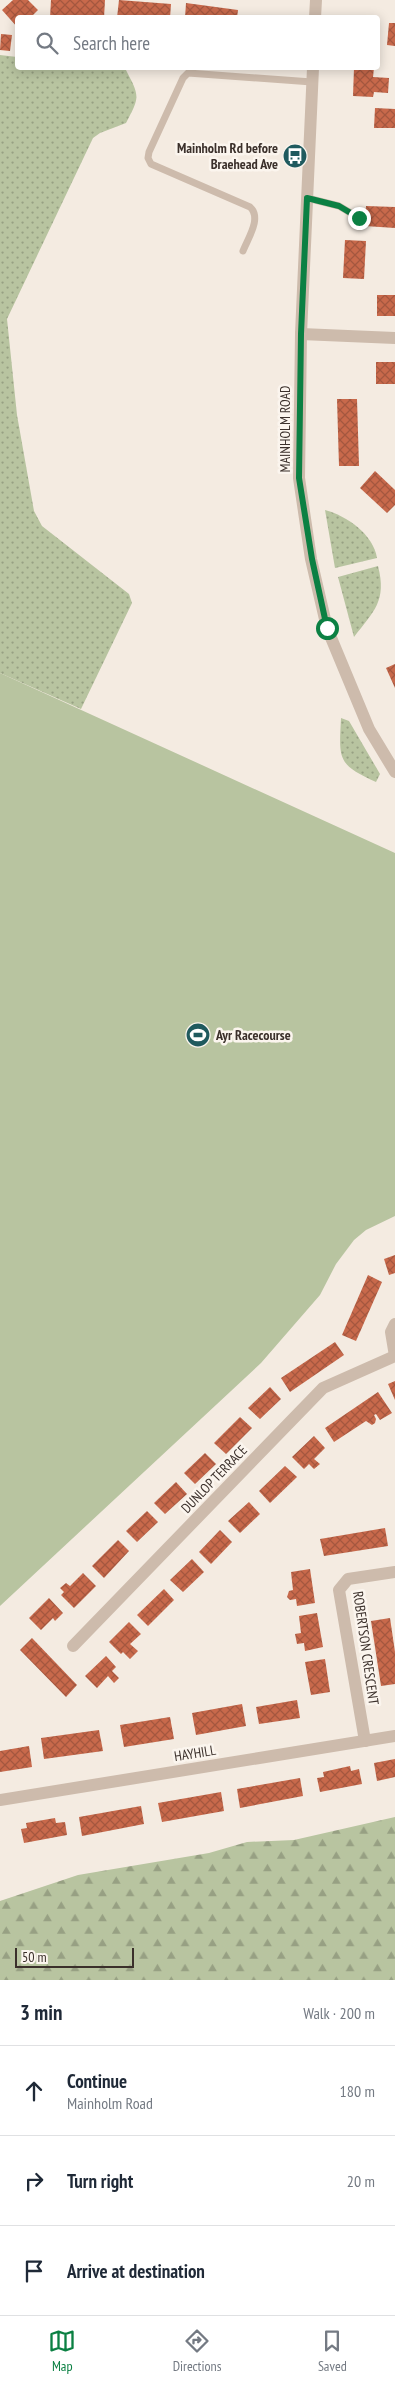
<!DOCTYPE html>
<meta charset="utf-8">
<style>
body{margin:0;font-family:"PT Sans Narrow",sans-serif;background:#f2f2f3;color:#1f2937}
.scale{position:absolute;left:15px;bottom:12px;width:119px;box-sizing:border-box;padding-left:5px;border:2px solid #3b302b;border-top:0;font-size:14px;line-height:18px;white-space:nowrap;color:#3b302b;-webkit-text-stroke:4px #fbf5ee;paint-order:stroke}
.stop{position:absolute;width:15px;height:15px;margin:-11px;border:4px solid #0b8043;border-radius:50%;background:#fff}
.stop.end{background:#0b8043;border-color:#fff;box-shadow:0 1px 5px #0008}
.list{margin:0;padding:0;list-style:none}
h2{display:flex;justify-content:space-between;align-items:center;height:65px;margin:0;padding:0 20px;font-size:21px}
h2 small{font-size:16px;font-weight:400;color:#747a83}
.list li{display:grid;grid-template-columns:32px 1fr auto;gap:15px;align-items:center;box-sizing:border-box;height:90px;padding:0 20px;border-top:1px solid #e0e1e3}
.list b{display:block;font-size:19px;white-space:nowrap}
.list p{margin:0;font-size:16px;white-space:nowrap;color:#747a83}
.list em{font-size:16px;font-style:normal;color:#747a83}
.icon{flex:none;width:28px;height:28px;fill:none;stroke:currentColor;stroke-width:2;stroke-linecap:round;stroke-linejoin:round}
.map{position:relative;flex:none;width:395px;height:1980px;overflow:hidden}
.search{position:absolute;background:#fff;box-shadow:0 2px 12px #0003;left:15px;right:15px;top:15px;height:55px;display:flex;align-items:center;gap:12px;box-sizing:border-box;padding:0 18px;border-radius:5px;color:#747a83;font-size:19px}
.sheet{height:335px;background:#fff}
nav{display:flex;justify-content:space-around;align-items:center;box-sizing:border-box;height:70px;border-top:1px solid #e0e1e3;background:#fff;font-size:14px;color:#747a83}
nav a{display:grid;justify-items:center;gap:2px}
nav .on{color:#0b8043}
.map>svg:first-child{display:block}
.grass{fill:url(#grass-dots)}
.forest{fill:url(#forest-firs)}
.garden{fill:#b8c4a0}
.building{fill:url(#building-cross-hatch)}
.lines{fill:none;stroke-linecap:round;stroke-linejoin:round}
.service{stroke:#cdbbac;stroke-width:7}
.minor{stroke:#cdbbac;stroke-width:12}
.tertiary{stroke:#cdbbac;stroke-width:12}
.route{stroke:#0b8043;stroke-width:6}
.labels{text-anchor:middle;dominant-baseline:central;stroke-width:5;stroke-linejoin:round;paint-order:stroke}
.poi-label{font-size:14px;font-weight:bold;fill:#3b302b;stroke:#fbf5ee;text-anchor:end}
.street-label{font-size:14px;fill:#3b302b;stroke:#fbf5ee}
</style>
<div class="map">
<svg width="395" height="1980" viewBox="0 0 395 1980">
<defs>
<pattern id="grass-dots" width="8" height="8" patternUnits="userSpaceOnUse" patternTransform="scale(1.25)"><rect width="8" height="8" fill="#b8c4a0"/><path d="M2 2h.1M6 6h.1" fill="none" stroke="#97a083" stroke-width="1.8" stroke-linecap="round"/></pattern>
<pattern id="forest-firs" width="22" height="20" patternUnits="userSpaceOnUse" patternTransform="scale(1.25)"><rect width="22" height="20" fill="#b8c4a0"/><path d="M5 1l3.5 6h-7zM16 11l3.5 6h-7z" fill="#97a083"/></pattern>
<pattern id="building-cross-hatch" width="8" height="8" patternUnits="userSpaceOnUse" patternTransform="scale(1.25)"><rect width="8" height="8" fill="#c8694b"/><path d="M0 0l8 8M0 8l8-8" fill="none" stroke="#a4573f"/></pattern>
</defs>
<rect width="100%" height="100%" fill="#f4ebe1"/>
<g class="grass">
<path d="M0,55l17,2 1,11h107c14,28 16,27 1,55l-26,10 -7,5 -86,181 10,96 17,96 8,15 87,68 3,9 -51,106 -81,-36z"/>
<path d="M325,510c22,6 48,24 52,48l-42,10z"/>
<path d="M378,566c9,35 -4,45 -24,71l-16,-60z"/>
<path d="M341,718l8,3 31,53 -4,8c-39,-18 -37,-22 -35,-64z"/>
</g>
<polygon class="forest" points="395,1817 395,1980 0,1980 0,1901 78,1875 209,1853 247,1842 294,1840"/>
<polygon class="garden" points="0,673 395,853 395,1216 366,1230 354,1240 336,1264 320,1295 261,1363 0,1606"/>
<g class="building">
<polygon points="13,0 28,0 38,10 30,18 18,18 18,28 2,10"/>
<polygon points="51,0 105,0 104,18 50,18"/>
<polygon points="119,0 171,4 170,18 117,18"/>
<polygon points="186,3 238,10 237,18 185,18"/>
<polygon points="389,23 395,23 395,46 387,45"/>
<polygon points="1,34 12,35 10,51 0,50"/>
<polygon points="354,68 374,68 373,77 389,78 388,93 374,92 373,97 353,96"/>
<polygon points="375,108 395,109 395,128 374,128"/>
<polygon points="366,206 395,207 395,228 365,226"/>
<polygon points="345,240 366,241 364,279 343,278"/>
<rect x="377" y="295" width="18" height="21"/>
<rect x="376" y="362" width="19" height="22"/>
<polygon points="337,399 357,399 359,466 339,466"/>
<polygon points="375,471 395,490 395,505 387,513 360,488"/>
<polygon points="395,664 395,688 386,668"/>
<polygon points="395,1255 395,1273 389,1275 384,1259"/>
<polygon points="368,1275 382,1282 356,1341 342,1335"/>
<polygon points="335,1342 344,1355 290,1392 281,1378"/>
<polygon points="395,1381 395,1400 388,1384"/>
<polygon points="270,1387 281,1399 260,1419 248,1408"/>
<polygon points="378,1392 392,1413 380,1420 376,1414 374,1415 376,1419 375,1423 372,1425 366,1421 334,1442 325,1428"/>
<polygon points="240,1417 252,1428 226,1454 214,1443"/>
<polygon points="314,1436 325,1448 314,1459 320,1464 314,1469 309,1464 304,1469 292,1457"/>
<polygon points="205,1453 216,1464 195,1484 184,1473"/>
<polygon points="285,1466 297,1477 270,1503 259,1491"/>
<polygon points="176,1482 187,1494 165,1514 154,1503"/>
<polygon points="249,1502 260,1514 240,1533 228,1521"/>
<polygon points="147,1511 158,1522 137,1542 126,1531"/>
<polygon points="385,1528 388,1546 324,1556 320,1539"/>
<polygon points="220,1530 232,1542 211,1564 199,1552"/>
<polygon points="118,1540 129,1551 104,1578 92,1566"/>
<polygon points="192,1559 204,1572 183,1592 170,1580"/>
<polygon points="310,1569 315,1603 297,1606 296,1599 290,1600 287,1597 289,1591 293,1590 291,1572"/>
<polygon points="83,1573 96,1586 74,1608 61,1595 64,1592 60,1588 66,1583 70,1586"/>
<polygon points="164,1589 174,1600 148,1626 137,1615"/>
<polygon points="49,1598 63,1613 55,1621 53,1618 41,1630 29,1618"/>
<polygon points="317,1613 323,1647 305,1651 304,1643 297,1644 295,1634 301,1633 299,1616"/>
<polygon points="390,1618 395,1652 395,1684 381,1686 371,1621"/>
<polygon points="129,1622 141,1634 130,1644 138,1651 130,1659 123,1652 121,1654 109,1642"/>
<polygon points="32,1638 77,1685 66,1697 20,1650"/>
<polygon points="106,1656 116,1667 112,1671 119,1678 114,1683 108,1676 97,1688 85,1676"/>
<polygon points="325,1659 330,1692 311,1695 305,1662"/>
<polygon points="297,1700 300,1718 259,1724 256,1707"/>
<polygon points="242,1704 246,1726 196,1735 192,1713"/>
<polygon points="170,1717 174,1739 124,1747 120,1725"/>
<polygon points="99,1730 103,1751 44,1759 41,1738"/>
<polygon points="29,1746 32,1767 0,1772 0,1751"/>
<polygon points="395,1759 395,1777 377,1781 374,1763"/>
<polygon points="350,1766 351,1771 359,1769 362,1784 320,1792 317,1778 324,1777 323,1772"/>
<polygon points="300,1778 303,1796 240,1808 237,1789"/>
<polygon points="221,1792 224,1811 162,1822 158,1803"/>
<polygon points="141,1806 144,1824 82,1836 79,1817"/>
<polygon points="55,1818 56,1823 65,1822 67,1835 24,1843 21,1829 27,1828 26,1823"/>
</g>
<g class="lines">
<g class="service">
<polyline points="307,198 339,206 359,218"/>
<path d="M243,251c5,-13 19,-33 7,-44l-99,-43 -3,-6 1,-6 34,-74 5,-5 124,9"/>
</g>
<g class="minor">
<polyline points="301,334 395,338"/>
<polyline points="395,1356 391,1332 395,1324"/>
<polyline points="73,1646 323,1388 395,1356"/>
<polyline points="365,1741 339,1590 348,1579 395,1572"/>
</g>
<g class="tertiary">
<polyline points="315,18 316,0"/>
<polyline points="313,68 301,334 299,478 311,559 327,628 369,729 395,772"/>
<polyline points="0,1800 395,1736"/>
</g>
</g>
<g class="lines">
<polyline class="route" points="327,628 312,559 299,478 301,334 307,198 339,206 359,218"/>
</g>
<defs>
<symbol id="bus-disc" viewBox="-11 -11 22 22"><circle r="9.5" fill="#1f5a5e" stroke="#fbf5ee"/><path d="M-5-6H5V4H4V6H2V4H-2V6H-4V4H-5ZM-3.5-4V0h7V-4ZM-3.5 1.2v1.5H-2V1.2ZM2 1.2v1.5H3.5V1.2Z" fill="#fff"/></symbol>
<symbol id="stadium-disc" viewBox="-11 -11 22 22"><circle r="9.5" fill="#1f5a5e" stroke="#fbf5ee"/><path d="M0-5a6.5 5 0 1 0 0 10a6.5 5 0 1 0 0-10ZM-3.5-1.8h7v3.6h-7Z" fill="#fff"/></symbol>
</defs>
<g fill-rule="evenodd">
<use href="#bus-disc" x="281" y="142" width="28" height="28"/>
<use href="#stadium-disc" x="184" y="1021" width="28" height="28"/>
</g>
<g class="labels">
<g class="poi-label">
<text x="278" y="148">Mainholm Rd before<tspan x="278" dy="16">Braehead Ave</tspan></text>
<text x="216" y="1035" text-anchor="start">Ayr Racecourse</text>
</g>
<g class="street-label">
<text transform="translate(285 429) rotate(-90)">MAINHOLM ROAD</text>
<text transform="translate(214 1479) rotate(-46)">DUNLOP TERRACE</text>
<text transform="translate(366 1648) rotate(82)">ROBERTSON CRESCENT</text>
<text transform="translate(195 1753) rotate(-9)">HAYHILL</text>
</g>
</g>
</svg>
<div class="scale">50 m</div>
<div class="stop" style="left:327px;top:628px"></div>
<div class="stop end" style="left:359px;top:218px"></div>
<div class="search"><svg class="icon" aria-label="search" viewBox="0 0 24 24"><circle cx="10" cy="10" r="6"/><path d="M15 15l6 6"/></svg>Search here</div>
</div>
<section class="sheet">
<h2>3 min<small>Walk · 200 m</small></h2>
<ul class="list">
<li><svg class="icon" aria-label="ahead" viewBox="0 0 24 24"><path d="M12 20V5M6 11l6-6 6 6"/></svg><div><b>Continue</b><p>Mainholm Road</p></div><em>180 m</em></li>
<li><svg class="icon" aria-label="right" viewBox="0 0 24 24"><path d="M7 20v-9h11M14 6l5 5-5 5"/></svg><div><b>Turn right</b></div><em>20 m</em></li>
<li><svg class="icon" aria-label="arrive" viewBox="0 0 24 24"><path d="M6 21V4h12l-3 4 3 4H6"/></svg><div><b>Arrive at destination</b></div></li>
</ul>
</section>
<nav>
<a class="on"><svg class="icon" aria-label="map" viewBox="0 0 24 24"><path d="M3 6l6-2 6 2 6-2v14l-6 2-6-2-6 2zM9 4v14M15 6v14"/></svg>Map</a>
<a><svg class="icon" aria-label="directions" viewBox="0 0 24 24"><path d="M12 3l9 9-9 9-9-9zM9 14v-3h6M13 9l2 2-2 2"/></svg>Directions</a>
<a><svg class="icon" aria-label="saved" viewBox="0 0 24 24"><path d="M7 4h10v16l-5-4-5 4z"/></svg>Saved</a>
</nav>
